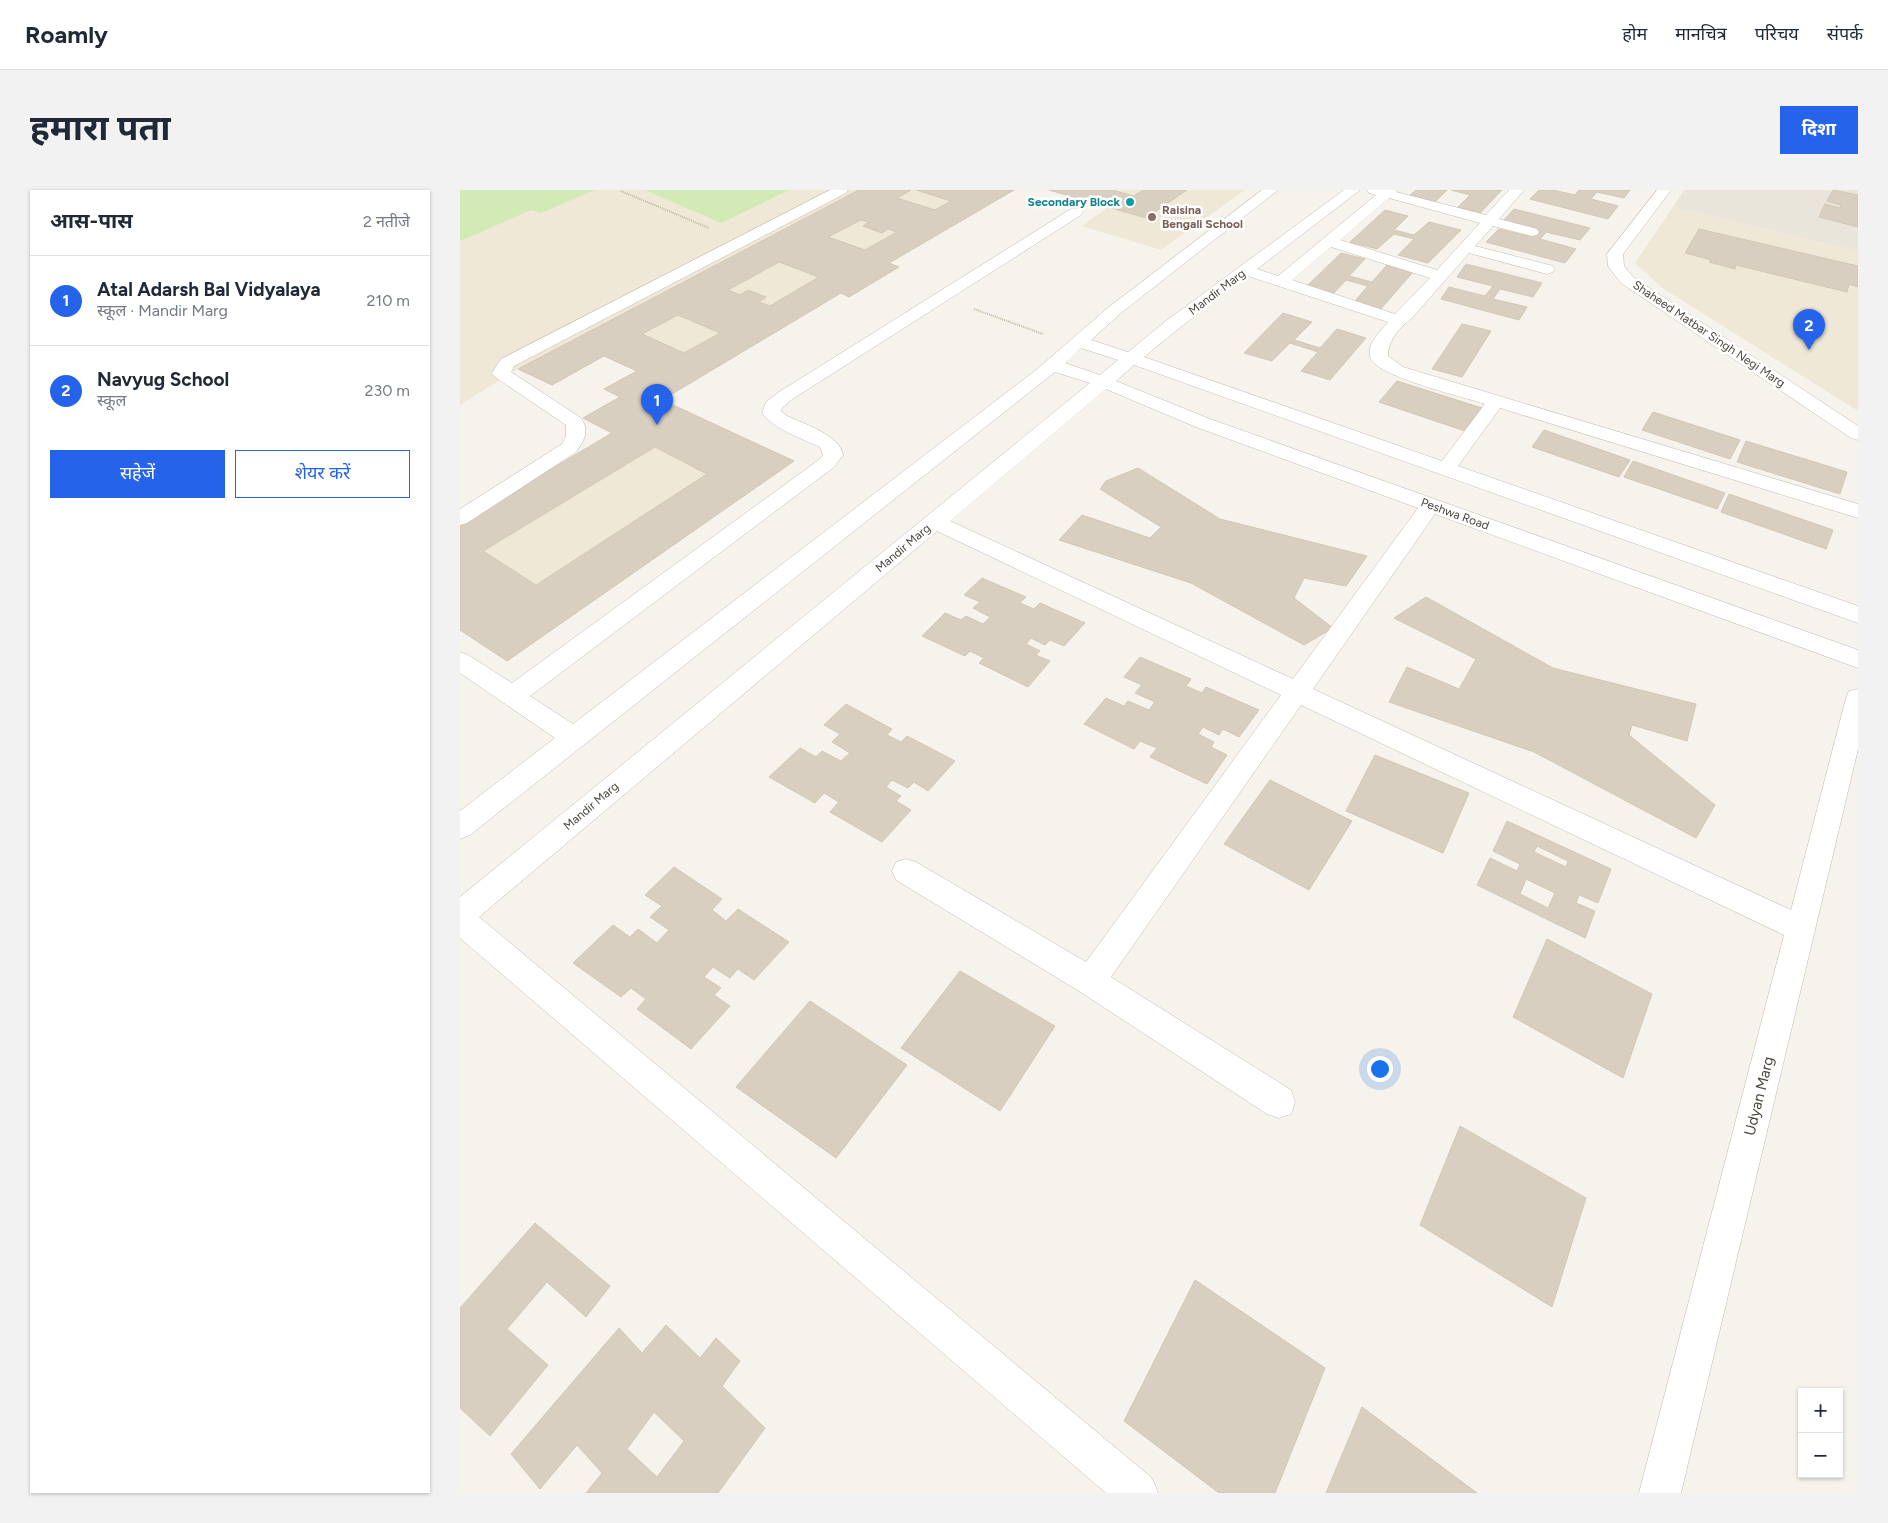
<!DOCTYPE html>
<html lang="hi">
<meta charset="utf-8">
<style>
body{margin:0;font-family:Figtree,"Noto Sans Devanagari",sans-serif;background:#f2f2f3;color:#1f2937}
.controls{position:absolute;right:15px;bottom:15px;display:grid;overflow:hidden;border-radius:0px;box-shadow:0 1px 4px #0004}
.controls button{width:45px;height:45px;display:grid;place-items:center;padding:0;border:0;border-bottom:1px solid #e0e1e3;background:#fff;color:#1f2937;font:25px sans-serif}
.you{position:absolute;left:919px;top:878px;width:18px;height:18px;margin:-12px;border:4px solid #fff;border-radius:50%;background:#1a73e8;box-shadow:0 0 0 8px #1a73e833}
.badge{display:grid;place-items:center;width:32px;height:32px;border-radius:50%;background:#2563eb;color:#fff;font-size:16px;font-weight:700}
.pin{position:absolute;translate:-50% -41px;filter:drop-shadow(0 1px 2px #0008)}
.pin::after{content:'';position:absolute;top:26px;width:18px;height:15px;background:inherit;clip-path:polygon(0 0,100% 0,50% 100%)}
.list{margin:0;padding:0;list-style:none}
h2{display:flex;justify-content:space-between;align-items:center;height:65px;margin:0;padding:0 20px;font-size:21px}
h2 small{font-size:16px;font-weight:400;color:#747a83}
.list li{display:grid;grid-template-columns:32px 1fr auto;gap:15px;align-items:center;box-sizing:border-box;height:90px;padding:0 20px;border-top:1px solid #e0e1e3}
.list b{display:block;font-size:19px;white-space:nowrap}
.list p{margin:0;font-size:16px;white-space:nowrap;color:#747a83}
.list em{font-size:16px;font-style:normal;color:#747a83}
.actions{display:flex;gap:10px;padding:15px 20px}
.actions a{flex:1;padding:11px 0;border:1px solid #2563eb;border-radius:0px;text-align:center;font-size:18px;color:#2563eb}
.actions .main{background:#2563eb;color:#fff}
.map{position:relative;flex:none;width:1398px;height:1303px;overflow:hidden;border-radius:0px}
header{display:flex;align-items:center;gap:30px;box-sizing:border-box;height:70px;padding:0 25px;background:#fff;border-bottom:1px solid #e0e1e3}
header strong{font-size:24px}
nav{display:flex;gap:28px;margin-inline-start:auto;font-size:18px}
.intro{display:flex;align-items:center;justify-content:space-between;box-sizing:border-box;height:120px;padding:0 30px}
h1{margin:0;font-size:35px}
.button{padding:12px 22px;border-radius:0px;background:#2563eb;color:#fff;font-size:18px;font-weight:700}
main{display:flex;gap:30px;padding:0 30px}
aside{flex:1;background:#fff;border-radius:0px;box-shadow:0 1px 4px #0004}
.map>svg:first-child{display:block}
.residential{fill:#eae5da}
.education{fill:#efe8d6}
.green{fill:#d2eab5}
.building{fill:#d8cfc1;stroke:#d3c7b4;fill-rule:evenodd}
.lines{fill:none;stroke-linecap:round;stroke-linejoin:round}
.minor-casing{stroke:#c2bbae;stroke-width:1}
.path{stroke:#c4b79f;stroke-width:2;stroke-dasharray:1 1;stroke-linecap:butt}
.minor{fill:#fff;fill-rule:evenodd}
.culture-dot{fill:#0f9aa8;stroke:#fff;stroke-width:2}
.education-dot{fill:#8d6e63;stroke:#fff;stroke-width:2}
.labels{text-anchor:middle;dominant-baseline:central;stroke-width:5;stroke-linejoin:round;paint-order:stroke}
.far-culture-label{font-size:12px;font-weight:bold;fill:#0d838f;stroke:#fff;text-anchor:end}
.far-education-label{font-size:12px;font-weight:bold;fill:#785e54;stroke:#fff;text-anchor:start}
.far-street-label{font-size:12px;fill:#4b4439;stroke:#fff}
.street-label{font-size:15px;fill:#4b4439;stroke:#fff}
</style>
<header>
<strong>Roamly</strong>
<nav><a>होम</a><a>मानचित्र</a><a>परिचय</a><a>संपर्क</a></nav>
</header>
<div class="intro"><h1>हमारा पता</h1><a class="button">दिशा</a></div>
<main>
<aside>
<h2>आस-पास<small>2 नतीजे</small></h2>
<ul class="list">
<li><span class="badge">1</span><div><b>Atal Adarsh Bal Vidyalaya</b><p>स्कूल · Mandir Marg</p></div><em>210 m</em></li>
<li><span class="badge">2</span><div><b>Navyug School</b><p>स्कूल</p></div><em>230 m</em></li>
</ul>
<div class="actions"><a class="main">सहेजें</a><a>शेयर करें</a></div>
</aside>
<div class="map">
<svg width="1398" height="1303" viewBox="0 0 1398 1303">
<rect width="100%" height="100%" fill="#f6f3ec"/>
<polygon class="residential" points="1224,0 1398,0 1398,61 1213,17"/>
<g class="education">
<polygon points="0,0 554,0 430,73 439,77 389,107 381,103 202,209 334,271 47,471 0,440 0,333 152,243 123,228 160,207 144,199 177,181 144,166 92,195 58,179 0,215"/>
<polygon points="589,0 785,0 701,60 622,36 648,17"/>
<polygon points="1213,17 1398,61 1398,221 1204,99 1175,73"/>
</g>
<g class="green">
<polygon points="0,0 135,0 81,23 71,20 0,51"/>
<polygon points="185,0 329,0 261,33"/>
</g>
<g class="building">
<path d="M399,0h52l-14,8 38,12 16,-9 -35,-11h98l-125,73 10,4 -50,30 -8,-4 -179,107 132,61 -287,200 -47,-31v-107l152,-90 -29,-15 37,-21 -16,-8 33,-18 -33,-15 -52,29 -34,-16zM401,30l8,2 -6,4 19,7 6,-4 9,3 -32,18 -37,-13zM319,72l40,15 -49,29 -11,-4 7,-5 -18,-7 -8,5 -12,-5zM218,125l42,18 -36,20 -42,-19zM195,257l52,27 -171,111 -53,-34z"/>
<polygon points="589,0 652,0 674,6 683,0 727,0 686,28"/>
<polygon points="956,0 987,0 975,12 950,5"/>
<polygon points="991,0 1042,0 1020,23 998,17 1010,5"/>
<polygon points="1079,0 1093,0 1115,5 1119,0 1170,0 1164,8 1137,2 1131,9 1158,16 1148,29 1070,9"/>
<polygon points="1373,0 1398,5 1398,37 1359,27 1365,14 1380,18 1381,15 1367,11"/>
<polygon points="1054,19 1130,38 1120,50 1086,42 1080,49 1116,59 1105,73 1026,52 1039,39 1072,47 1078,40 1043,31"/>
<polygon points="925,20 948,26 934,40 954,45 969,32 1001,40 968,73 938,65 954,49 934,44 917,59 890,52"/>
<polygon points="1239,39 1398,76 1398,97 1389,94 1387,102 1276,75 1275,79 1249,72 1251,70 1225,63"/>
<polygon points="881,63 905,69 889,86 912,92 927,75 953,82 919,121 893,113 908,96 886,90 870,107 844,99"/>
<polygon points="1006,74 1082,93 1073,107 1040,99 1033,109 1067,117 1059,130 981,109 989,97 1025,106 1033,96 997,87"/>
<polygon points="823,123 852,132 834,150 860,158 877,139 906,148 870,190 841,181 858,162 830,153 812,171 784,163"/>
<polygon points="1002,134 1031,141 1002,187 972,179"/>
<polygon points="937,191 1022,218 1005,241 919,212"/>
<polygon points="1193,222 1280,250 1270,269 1182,240"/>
<polygon points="1084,240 1170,270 1159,287 1072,257"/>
<polygon points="1286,251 1387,282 1380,304 1277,272"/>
<polygon points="1173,271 1265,303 1257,319 1164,287"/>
<polygon points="678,278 760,329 907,366 886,396 844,388 834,408 873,438 844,455 731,393 599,350 622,325 690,348 701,337 640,299 646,291"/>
<polygon points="1269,304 1373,340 1366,359 1261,322"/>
<polygon points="522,388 566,407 560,413 574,419 580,413 625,433 604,456 590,450 585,455 571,448 566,454 580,461 576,465 590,471 568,497 519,473 524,468 510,461 505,466 462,446 485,423 501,430 506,426 523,434 530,427 513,418 520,412 504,405"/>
<polygon points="966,407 1093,478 1236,514 1227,551 1172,535 1169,545 1255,615 1236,648 1074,562 929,512 947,477 999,499 1016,469 934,428"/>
<polygon points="680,467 731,489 726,496 742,503 746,497 799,520 779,547 763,539 759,545 743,537 738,544 754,552 751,557 767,565 747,594 690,567 697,558 680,551 674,559 624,534 646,508 664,516 668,511 689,520 695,512 675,503 682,495 664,487"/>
<polygon points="386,514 432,539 427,545 441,552 447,546 495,571 468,601 454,592 448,598 432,590 426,597 441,606 436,611 451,620 422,652 370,622 379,612 364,603 355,613 309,587 340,558 356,567 362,561 381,571 390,563 372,552 380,544 364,535"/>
<polygon points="915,565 1009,603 983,663 886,621"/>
<polygon points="810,590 892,631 849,700 764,654"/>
<path d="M1047,631l104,48 -13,34 -19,-8 -3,8 19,8 -10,27 -108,-53 13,-27 27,13 3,-7 -27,-13zM1077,656l31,15 -2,6 -32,-15zM1066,689l29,14 -7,15 -28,-14z"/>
<polygon points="214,677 262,709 252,720 266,731 278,719 329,752 294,790 278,779 270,788 253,777 244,787 261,798 254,805 270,816 231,859 177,819 186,809 171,798 161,807 113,773 153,735 170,747 178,739 197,753 209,740 190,727 202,716 185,705"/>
<polygon points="1087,749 1192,804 1163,888 1053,827"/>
<polygon points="500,781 595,836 540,921 441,858"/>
<polygon points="350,811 447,875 376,968 276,897"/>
<polygon points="1000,936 1126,1008 1092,1117 960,1035"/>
<polygon points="75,1033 150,1096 126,1127 87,1092 47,1139 88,1175 30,1246 0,1218 0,1118"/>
<polygon points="735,1090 865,1178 815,1303 759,1303 664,1231"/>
<path d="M206,1135l34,33 16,-20 24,23 -18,25 43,42 -47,65h-132l16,-20 -25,-28 -37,44 -29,-35 108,-126 23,25zM194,1222l30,29 -27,36 -30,-28z"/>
<polygon points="902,1217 1017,1303 866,1303"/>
</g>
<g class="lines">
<defs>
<g id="minor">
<path d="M370,0h18l-2,3 -332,173 -3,6 70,46c9,13 3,23 -5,34l-109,71 -7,2v-16l102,-65 4,-8v-11l-71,-48 -3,-4 9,-14z"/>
<path d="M802,0h16l-157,123 -30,27 37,12 38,-31 178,-131h16l-103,79 21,7 98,-81 -7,-2 -2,-3h30l-1,2 90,23 23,-25h15l-25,29 38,10 2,3 -2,3 -5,1 -39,-10 -18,20 78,20 2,3 -2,3 -6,2 -78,-21 -56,64c-13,10 -25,23 -25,39l15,11 455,137v14l-358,-110 -42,58 400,140v17l-707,-252 -17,-6 -18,16 94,38 648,231v18l-423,-154 -122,175 478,221 55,-212 3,-7 9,-2v60l-177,744h-42l145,-558 -483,-230 -190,272 180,113 4,12 -4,12 -12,4 -12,-4 -188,-123 -183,-111 -4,-9 4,-9 10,-3 10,3 170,100 195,-267 -344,-164 -458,386 673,561 6,15h-52l-646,-555v-41l630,-514 -35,-11 -585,463 -10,4v-28l95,-73 -95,-65v-21l8,3 44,28 308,-224 3,-4 -3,-8c-17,-8 -48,-19 -58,-34l4,-11 13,-10 292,-183h10l2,3 -2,3 -290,185 -9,8 -1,3 6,5c17,8 53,19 56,39l-9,12 -304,229 43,28 463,-354 73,-63zM929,8l91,25 -43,47 -97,-30zM871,57l99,31 -35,36 -103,-34zM788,86l140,46c-8,10 -23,23 -17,37 8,18 93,38 114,45l-43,57 -298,-104 34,-28zM621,158l37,12 -18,15 -35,-12zM646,199l90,38 222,81 -125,171 -343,-158z"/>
<polygon points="1197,0 1211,0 1163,64 1164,76 1173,87 1398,236 1398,250 1391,248 1161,93 1148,76 1147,64"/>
</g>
</defs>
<use href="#minor" class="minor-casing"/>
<g class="path">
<polyline points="161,1 249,38"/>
<polyline points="514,119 583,144"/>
</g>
<use href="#minor" class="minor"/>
</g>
<circle class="culture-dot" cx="670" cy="12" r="5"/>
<circle class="education-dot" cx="692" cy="27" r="5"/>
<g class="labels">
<g class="far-culture-label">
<text x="660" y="12">Secondary Block</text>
</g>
<g class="far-education-label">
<text x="702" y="20">Raisina<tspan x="702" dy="14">Bengali School</tspan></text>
</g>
<g class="far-street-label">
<text transform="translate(757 102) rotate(-37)">Mandir Marg</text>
<text transform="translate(1249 144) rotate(34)">Shaheed Matbar Singh Negi Marg</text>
<text transform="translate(995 324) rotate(20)">Peshwa Road</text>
<text transform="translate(443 358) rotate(-40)">Mandir Marg</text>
<text transform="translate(131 616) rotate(-40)">Mandir Marg</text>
</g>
<g class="street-label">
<text transform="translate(1299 906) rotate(-76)">Udyan Marg</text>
</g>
</g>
</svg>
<div class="controls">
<button>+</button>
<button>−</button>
</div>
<div class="you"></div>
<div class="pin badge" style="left:197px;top:235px">1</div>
<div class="pin badge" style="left:1349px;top:160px">2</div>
</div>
</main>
